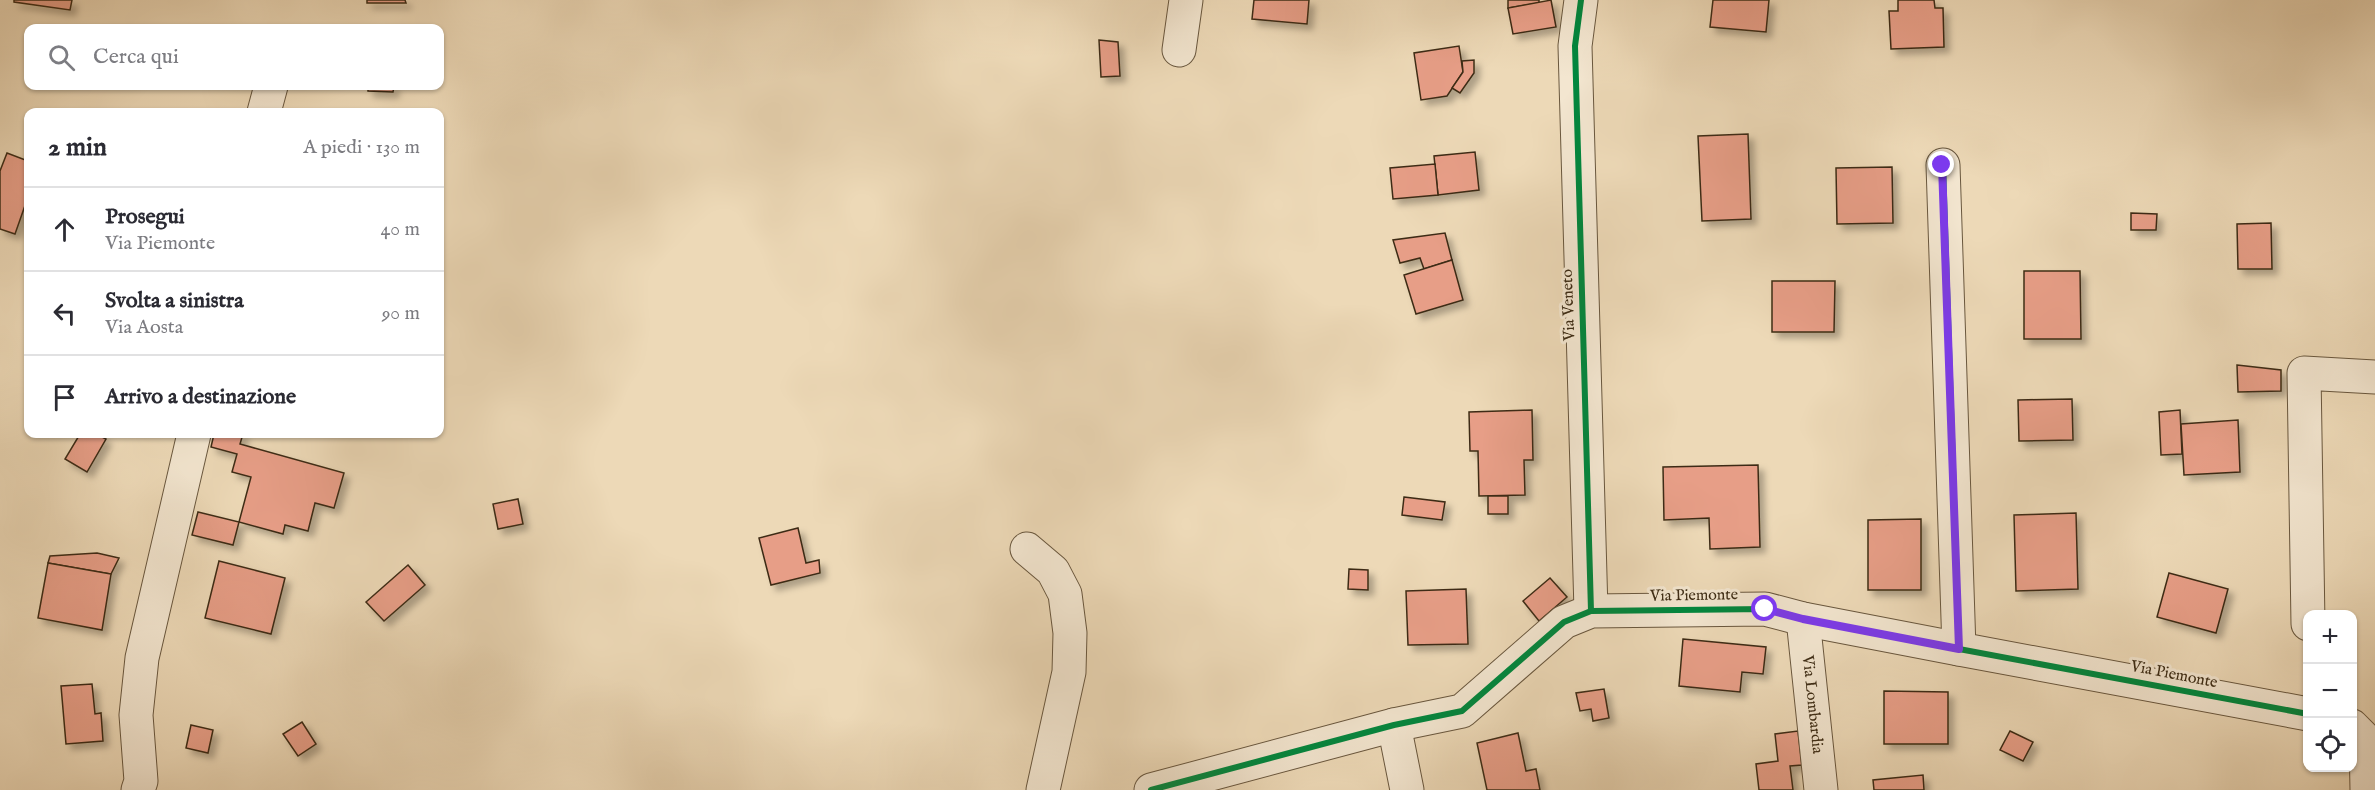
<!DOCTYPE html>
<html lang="it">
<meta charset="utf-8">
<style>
body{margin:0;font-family:"IM FELL English",serif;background:#f7f7f7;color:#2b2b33}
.controls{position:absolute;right:18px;bottom:18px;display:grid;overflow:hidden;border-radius:12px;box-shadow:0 2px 4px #0004}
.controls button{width:54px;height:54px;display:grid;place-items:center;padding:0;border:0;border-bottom:2px solid #e1e1e2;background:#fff;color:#2b2b33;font:30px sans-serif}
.stop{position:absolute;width:18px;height:18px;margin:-14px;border:4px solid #7c3aed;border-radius:50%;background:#fff}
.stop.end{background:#7c3aed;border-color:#fff;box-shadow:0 2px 6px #0008}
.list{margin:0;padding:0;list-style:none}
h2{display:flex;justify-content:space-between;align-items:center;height:78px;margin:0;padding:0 24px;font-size:26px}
h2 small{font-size:20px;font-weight:400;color:#7c7c81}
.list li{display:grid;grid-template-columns:39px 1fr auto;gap:18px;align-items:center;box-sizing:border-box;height:84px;padding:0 24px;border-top:2px solid #e1e1e2}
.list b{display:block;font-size:22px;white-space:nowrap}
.list p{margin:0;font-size:20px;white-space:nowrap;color:#7c7c81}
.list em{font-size:20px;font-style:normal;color:#7c7c81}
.icon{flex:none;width:33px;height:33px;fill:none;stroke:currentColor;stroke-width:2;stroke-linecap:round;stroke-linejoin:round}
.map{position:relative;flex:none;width:2375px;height:790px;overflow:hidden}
.search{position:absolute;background:#fff;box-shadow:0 2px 4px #0004;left:24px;top:24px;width:420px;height:66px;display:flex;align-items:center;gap:15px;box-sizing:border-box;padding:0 21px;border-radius:12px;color:#7c7c81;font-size:22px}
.panel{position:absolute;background:#fff;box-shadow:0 2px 4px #0004;left:24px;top:108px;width:420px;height:330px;border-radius:12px}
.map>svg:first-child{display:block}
.building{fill:#e79e87;stroke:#3d2c15;stroke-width:1.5;filter:url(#shadow)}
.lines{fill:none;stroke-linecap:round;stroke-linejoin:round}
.minor-casing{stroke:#69573e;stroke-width:35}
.minor{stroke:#f3e6d0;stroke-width:33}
.cycleway-casing{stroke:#f3e6d0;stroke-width:10}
.cycleway{stroke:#00873e;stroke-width:6}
.route{stroke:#7c3aed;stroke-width:8}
.labels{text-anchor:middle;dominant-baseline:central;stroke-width:6;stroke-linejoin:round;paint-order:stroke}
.street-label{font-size:16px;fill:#3d2c15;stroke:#f3e6d0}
</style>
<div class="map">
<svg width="2375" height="790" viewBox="0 0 2375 790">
<defs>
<filter id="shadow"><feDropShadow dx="5.5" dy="5.5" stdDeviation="3" flood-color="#0004"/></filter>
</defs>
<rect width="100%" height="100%" fill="#edd9b7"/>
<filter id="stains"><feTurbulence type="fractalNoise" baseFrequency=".00333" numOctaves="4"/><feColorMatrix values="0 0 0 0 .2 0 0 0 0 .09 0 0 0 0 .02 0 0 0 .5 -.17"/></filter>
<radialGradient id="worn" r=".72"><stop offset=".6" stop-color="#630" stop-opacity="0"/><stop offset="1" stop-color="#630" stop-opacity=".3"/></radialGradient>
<g class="building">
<polygon points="14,0 72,0 70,10 14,2"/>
<polygon points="367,0 405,0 406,3 367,3"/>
<polygon points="1254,0 1309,0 1307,24 1252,19"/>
<polygon points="1508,0 1539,0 1539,3 1508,8"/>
<polygon points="1551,0 1556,27 1513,34 1508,8"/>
<polygon points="1713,0 1769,0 1766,32 1710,27"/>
<polygon points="1898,0 1934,0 1935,8 1943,8 1944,47 1891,49 1889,11 1898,11"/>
<polygon points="1099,40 1118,42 1120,76 1101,77"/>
<polygon points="1459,46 1463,72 1447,96 1421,100 1414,53"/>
<polygon points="1474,60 1474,73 1460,93 1452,88 1463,72 1462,61"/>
<polygon points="368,86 394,86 393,92 368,91"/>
<polygon points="1748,134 1751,219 1702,221 1698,136"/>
<polygon points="1475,152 1479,190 1438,195 1434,156"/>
<polygon points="7,153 28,161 28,197 15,234 0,229 0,171"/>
<polygon points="1435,164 1438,195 1393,199 1390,168"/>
<polygon points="1892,167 1893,223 1837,224 1836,168"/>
<polygon points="2131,213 2157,214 2156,230 2131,230"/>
<polygon points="2271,223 2272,269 2238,269 2237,224"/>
<polygon points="1445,233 1452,260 1424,269 1420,258 1400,263 1393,240"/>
<polygon points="1452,260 1463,300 1416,314 1404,275"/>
<polygon points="2024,271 2080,271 2081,339 2024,339"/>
<polygon points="1772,281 1835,281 1834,332 1772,332"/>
<polygon points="2237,365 2281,370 2281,391 2238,392"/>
<polygon points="2072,399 2073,440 2019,441 2018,400"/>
<polygon points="1532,410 1533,460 1524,460 1525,495 1479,496 1478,451 1470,451 1469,412"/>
<polygon points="2180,410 2182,454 2161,455 2159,412"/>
<polygon points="2238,420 2240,472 2184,475 2181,424"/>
<polygon points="80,434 96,434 106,439 87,472 65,459"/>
<polygon points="214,434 243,434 240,444 344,473 334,508 315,503 308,531 285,525 283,534 239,522 251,477 232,472 237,454 211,447"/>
<polygon points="1758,465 1760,547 1710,549 1709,518 1664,520 1663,467"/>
<rect x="1488" y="496" width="20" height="18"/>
<polygon points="1404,497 1445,502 1442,520 1402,515"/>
<polygon points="518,499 523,524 498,529 493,504"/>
<polygon points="198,512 239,522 233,545 192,535"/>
<polygon points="2076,513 2078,589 2016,591 2014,515"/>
<polygon points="1921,519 1921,590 1868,590 1868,520"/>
<polygon points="798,528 806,563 819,560 820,573 771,585 759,538"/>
<polygon points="97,553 119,558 111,574 48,563 50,556"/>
<polygon points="219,561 285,578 271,634 205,618"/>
<polygon points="48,563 111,574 102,630 38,618"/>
<polygon points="408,565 425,585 384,621 366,602"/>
<polygon points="1349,569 1368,570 1368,590 1348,589"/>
<polygon points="2169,573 2228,589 2216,633 2157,617"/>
<polygon points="1550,578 1567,597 1539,621 1523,601"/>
<polygon points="1466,589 1468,644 1408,645 1406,591"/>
<polygon points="1683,639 1766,647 1763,674 1742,672 1740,692 1679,686"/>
<polygon points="92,684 95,714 101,713 103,741 66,744 61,686"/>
<polygon points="1604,689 1609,718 1593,721 1591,709 1580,711 1576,693"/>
<polygon points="1884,691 1948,692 1948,744 1884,744"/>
<polygon points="302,722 316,744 298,756 283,734"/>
<polygon points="191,725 213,730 208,753 186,748"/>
<polygon points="1798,731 1802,765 1790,766 1793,790 1759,790 1756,764 1778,761 1775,734"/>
<polygon points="2010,731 2033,742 2023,761 2000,750"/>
<polygon points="1518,733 1526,771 1536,769 1540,790 1487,790 1477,743"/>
<polygon points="1923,775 1924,790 1874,790 1873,780"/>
</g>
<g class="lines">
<defs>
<g id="minor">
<polyline points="1581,0 1575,46 1591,611"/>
<polyline points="1179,50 1186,0"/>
<polyline points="264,112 271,86"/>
<polyline points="1943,165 1959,649"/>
<polyline points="1027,549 1053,571 1065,594 1070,633 1069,672 1043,790"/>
<path id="s1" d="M1803,619l18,171"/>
<polyline points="2308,624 2304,373 2375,377"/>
<polyline points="1394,725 1407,790"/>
<polyline points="2352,726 2366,740 2367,790"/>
<polyline points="138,790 141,781 136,715 142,658 194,434"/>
<polyline points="1151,790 1394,725 1462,711 1564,622 1591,611 1765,609 1803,619 1959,649 2308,714"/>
</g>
</defs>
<use href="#minor" class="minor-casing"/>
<use href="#minor" class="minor"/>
<defs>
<g id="cycleway">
<polyline points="1581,0 1575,46 1591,611"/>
<polyline points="1943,165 1959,649"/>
<polyline points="1151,790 1394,725 1462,711 1564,622 1591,611 1765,609 1803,619 1959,649 2308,714"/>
</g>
</defs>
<use href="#cycleway" class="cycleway-casing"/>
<use href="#cycleway" class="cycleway"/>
</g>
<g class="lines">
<polyline class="route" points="1765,609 1803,619 1959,649 1942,165"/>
</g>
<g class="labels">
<g class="street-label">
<text transform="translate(1569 305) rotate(-92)">Via Veneto</text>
<text transform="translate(1694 596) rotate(-1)">Via Piemonte</text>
<text transform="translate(2174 675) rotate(11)">Via Piemonte</text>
<text stroke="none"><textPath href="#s1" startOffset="86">Via Lombardia</textPath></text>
</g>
</g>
<rect width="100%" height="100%" filter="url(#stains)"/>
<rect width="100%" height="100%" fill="url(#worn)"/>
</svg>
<div class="controls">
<button>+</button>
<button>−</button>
<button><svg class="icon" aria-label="locate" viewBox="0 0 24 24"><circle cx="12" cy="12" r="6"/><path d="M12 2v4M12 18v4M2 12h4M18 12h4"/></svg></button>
</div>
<div class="stop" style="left:1765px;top:609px"></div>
<div class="stop end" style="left:1942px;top:165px"></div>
<div class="search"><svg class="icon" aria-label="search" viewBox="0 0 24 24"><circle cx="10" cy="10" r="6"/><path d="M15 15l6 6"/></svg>Cerca qui</div>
<section class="panel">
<h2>2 min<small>A piedi · 130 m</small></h2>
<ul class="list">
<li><svg class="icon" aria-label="ahead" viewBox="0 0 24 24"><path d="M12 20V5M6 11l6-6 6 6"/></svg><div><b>Prosegui</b><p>Via Piemonte</p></div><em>40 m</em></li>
<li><svg class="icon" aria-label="left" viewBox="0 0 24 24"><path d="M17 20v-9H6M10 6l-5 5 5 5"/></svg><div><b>Svolta a sinistra</b><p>Via Aosta</p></div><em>90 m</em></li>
<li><svg class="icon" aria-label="arrive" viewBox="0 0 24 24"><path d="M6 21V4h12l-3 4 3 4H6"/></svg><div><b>Arrivo a destinazione</b></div></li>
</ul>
</section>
</div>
